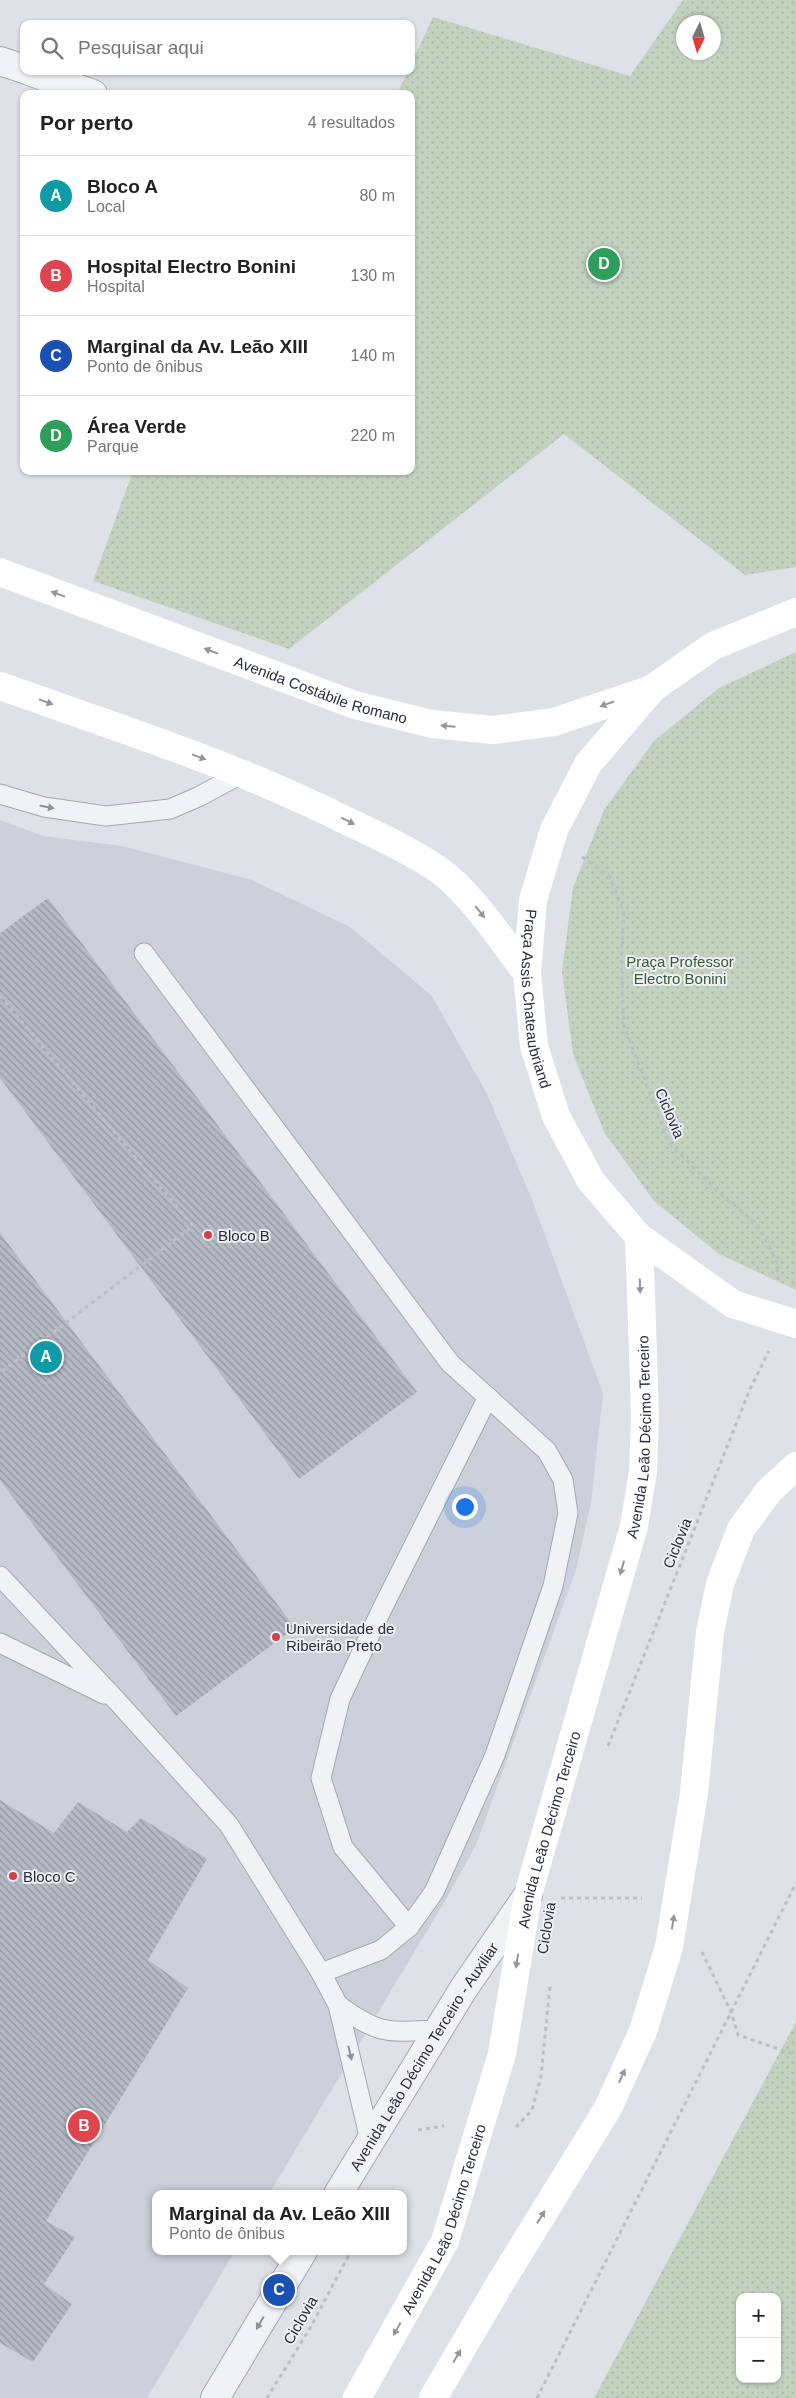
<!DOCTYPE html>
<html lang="pt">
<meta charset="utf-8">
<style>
body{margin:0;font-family:Helvetica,sans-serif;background:#f2f2f2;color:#222}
.controls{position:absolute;right:15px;bottom:15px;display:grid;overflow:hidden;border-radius:10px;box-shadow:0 1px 4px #0004}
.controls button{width:45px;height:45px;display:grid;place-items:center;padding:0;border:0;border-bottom:1px solid #e0e0e0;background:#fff;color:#222;font:25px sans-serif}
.compass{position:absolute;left:676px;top:15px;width:45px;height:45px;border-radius:50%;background:#fff;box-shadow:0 1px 4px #0004;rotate:185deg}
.you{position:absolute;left:464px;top:1506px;width:18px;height:18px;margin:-12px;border:4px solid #fff;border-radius:50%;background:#1a73e8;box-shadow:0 0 0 8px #1a73e833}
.badge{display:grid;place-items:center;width:32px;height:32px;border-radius:50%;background:#1a73e8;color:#fff;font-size:16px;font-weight:700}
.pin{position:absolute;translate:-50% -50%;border:2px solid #fff;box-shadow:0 1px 5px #0006}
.popup{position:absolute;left:152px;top:2190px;width:255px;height:65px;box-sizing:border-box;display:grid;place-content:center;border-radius:10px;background:#fff;filter:drop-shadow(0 1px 4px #0005);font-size:16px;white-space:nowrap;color:#767676}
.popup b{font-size:19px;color:#222}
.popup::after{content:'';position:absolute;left:50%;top:100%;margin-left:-10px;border:10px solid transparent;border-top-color:#fff}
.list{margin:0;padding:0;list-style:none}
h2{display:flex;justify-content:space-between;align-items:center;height:65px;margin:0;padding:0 20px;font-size:21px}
h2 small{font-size:16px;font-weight:400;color:#767676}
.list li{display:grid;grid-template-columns:32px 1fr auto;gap:15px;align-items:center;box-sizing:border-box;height:80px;padding:0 20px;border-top:1px solid #e0e0e0}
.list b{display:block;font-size:19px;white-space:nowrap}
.list p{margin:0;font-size:16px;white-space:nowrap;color:#767676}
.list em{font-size:16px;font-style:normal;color:#767676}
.icon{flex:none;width:28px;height:28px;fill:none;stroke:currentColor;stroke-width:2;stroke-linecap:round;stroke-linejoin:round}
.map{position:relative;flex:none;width:796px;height:2398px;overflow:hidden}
.search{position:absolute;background:#fff;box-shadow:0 1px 4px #0004;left:20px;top:20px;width:395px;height:55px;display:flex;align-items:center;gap:12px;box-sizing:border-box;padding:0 18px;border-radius:10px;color:#767676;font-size:19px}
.panel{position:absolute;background:#fff;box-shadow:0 1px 4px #0004;left:20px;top:90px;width:395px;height:385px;border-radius:10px}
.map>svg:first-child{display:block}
.built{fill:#ccd0da}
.grass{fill:url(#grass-dots);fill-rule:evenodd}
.building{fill:url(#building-back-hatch)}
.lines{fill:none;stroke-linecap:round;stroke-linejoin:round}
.service-casing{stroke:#a3a8b2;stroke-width:21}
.minor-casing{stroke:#a3a8b2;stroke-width:30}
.tertiary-casing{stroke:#a3a8b2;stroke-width:30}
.path{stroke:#bcbfc6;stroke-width:3;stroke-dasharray:4 4;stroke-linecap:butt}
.service{stroke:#f0f2f6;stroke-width:19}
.minor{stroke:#f0f2f6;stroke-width:28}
.tertiary{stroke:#f0f2f6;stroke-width:28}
.secondary{stroke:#fff;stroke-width:28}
.oneway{fill:#93969f}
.oneway2{fill:#8c909a}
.poi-dot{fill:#d13f4b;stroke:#edf0f5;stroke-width:2}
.labels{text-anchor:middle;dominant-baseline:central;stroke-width:4;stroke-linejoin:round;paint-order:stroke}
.street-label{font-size:15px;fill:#272e3f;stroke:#edf0f5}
.park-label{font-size:15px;fill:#385b34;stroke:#edf0f5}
.poi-label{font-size:15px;fill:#272e3f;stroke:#edf0f5;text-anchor:start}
</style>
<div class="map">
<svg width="796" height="2398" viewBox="0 0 796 2398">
<defs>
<pattern id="grass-dots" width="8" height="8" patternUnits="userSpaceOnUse" patternTransform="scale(1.25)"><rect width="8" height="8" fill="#c2d2be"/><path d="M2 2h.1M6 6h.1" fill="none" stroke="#a7b5a4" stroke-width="1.8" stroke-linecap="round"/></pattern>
<pattern id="building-back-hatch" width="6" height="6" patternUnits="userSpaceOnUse" patternTransform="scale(1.25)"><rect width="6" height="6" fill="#b5bac5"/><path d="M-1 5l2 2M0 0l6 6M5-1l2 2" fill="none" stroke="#9398a1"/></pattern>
</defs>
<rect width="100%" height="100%" fill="#dee1e8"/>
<polygon class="built" points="0,820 43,836 122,846 252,880 350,927 432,996 487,1094 531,1197 603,1393 591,1503 576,1570 476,1845 445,1901 269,2194 155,2194 155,2251 235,2251 147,2398 0,2398"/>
<g class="grass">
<path d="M683,0h113v567l-51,8 -181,-141 -275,215 -196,-68 40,-110h278v-377h-14l11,-23h3v-7l22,-47 197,59zM684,22h30v30h-30z"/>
<polygon points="796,652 796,1290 719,1254 654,1201 604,1132 573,1054 562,971 573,888 604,810 654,741 719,688"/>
<path d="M796,2022v376h-202zM740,2297h37v82h-37z"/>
</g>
<g class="building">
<polygon points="48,898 417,1392 299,1479 0,1078 0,933"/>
<polygon points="0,1233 295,1628 176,1716 0,1480"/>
<polygon points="0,1800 54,1833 78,1802 127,1832 141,1818 207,1859 148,1960 188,1988 46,2221 75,2237 44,2284 72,2304 33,2362 0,2343"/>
</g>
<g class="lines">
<defs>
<g id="service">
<polyline points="0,794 44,807 106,816 170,809 198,797 243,773"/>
<polyline points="144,953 450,1363 547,1451 563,1480 568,1513 553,1586 495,1755 434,1892 409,1927 381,1950 321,1973"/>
<polyline points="0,1576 116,1700 229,1825 321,1973 338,2005 370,2140"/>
<polyline points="0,1643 104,1694"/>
<polyline points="409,1927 343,1847 321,1778 340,1699 382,1609 488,1397"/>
<path d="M338,2005c42,31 51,27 100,25"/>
</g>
<g id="minor">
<polyline points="0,61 24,69"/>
<polyline points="29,71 93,94"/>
</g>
<g id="tertiary">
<path id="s1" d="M338,2194l126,-206 64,-93"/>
<polyline points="215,2398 303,2251"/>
</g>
</defs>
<use href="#service" class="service-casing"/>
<use href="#minor" class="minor-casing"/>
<use href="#tertiary" class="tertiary-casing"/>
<g class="path">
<polyline points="582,857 609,876 624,912 621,957 624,1026 669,1143 716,1190 757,1224 776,1261 779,1284"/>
<polyline points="0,996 193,1226 0,1373"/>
<polyline points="608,1746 750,1389 769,1351"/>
<polyline points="561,1898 642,1898"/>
<polyline points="702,1952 731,2012 738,2035 796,2055"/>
<polyline points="516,2127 532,2110 541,2076 550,1986"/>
<polyline points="418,2130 444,2126"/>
<polyline points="381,2194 385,2187"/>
<polyline points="267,2398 309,2330 351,2251"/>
<polyline points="537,2398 796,1883"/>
</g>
<use href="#service" class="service"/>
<use href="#minor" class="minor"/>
<use href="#tertiary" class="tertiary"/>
<g class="secondary">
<path id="s2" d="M0,572l355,133 77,19 61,6 61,-8 98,-33"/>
<path id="s3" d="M796,612l-83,34 -60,42 -65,76 -34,66 -21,70 -6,73 7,73 22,70 35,65 48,56 94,67 63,20"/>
<path d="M0,686c118,42 236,79 349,136 30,14 62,29 90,48 32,23 63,71 88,103"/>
<path id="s4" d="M357,2398l88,-157 57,-187 26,-159 106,-369 9,-54 2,-57 -6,-178"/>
<polyline points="433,2398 499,2285 608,2108 643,2031 669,1947 694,1793 710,1632 720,1584 741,1529 769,1491 796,1466"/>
</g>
</g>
<defs><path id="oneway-solid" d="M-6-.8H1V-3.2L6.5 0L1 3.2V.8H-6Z" transform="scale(1.25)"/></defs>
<g class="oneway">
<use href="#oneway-solid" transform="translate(58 594) rotate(-160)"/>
<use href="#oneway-solid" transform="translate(211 651) rotate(-159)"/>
<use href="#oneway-solid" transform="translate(46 702) rotate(20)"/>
<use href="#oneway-solid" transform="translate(607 704) rotate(161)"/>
<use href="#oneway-solid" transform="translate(448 726) rotate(-175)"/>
<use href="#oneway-solid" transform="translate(199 757) rotate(20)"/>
<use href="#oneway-solid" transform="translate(348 821) rotate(27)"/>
<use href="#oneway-solid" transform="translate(480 912) rotate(51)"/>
<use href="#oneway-solid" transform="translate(640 1286) rotate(88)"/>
<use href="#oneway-solid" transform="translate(622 1568) rotate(106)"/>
<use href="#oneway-solid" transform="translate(673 1922) rotate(-81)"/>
<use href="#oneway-solid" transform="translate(517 1961) rotate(99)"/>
<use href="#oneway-solid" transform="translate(622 2076) rotate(-66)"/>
<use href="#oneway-solid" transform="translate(541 2217) rotate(-58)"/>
<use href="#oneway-solid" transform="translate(397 2329) rotate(119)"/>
<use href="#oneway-solid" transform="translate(457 2356) rotate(-60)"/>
</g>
<g class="oneway2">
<use href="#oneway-solid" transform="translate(47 807) rotate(11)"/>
<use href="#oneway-solid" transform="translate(350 2053) rotate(77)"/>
<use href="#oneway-solid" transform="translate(260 2323) rotate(120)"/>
</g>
<g class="poi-dot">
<circle cx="208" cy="1235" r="5"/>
<circle cx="276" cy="1637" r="5"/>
<circle cx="13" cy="1876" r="5"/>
</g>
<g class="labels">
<g class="street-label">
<text stroke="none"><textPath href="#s2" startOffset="342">Avenida Costábile Romano</textPath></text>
<text stroke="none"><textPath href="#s3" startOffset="510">Praça Assis Chateaubriand</textPath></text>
<text transform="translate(670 1113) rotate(67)">Ciclovia</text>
<text stroke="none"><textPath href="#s4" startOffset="1010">Avenida Leão Décimo Terceiro</textPath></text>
<text transform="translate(677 1543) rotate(-68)">Ciclovia</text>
<text stroke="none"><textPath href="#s4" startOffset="605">Avenida Leão Décimo Terceiro</textPath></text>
<text transform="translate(546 1928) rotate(-81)">Ciclovia</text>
<text stroke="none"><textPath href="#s1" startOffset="162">Avenida Leão Décimo Terceiro - Auxiliar</textPath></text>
<text stroke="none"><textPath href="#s4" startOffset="200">Avenida Leão Décimo Terceiro</textPath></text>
<text transform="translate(300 2320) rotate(-60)">Ciclovia</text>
</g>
<g class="park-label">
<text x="680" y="961">Praça Professor<tspan x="680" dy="17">Electro Bonini</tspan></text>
</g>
<g class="poi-label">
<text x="218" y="1235">Bloco B</text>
<text x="286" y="1628">Universidade de<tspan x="286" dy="17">Ribeirão Preto</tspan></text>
<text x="23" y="1876">Bloco C</text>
</g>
</g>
</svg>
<div class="controls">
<button>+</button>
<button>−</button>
</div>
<svg class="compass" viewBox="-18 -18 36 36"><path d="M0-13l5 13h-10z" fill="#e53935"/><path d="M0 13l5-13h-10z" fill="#767676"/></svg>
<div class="you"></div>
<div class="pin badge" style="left:46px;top:1357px;background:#0f9aa8">A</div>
<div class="pin badge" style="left:84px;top:2126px;background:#e0444e">B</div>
<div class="pin badge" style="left:279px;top:2290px;background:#1a4fb4">C</div>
<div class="popup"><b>Marginal da Av. Leão XIII</b>Ponto de ônibus</div>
<div class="pin badge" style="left:604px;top:264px;background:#2e9e5b">D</div>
<div class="search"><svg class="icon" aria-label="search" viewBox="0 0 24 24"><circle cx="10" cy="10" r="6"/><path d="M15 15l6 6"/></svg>Pesquisar aqui</div>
<section class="panel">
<h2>Por perto<small>4 resultados</small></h2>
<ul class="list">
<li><span class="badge" style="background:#0f9aa8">A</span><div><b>Bloco A</b><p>Local</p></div><em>80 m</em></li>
<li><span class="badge" style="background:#e0444e">B</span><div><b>Hospital Electro Bonini</b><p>Hospital</p></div><em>130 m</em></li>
<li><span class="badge" style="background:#1a4fb4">C</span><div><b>Marginal da Av. Leão XIII</b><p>Ponto de ônibus</p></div><em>140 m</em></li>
<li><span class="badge" style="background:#2e9e5b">D</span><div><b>Área Verde</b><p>Parque</p></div><em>220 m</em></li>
</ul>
</section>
</div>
